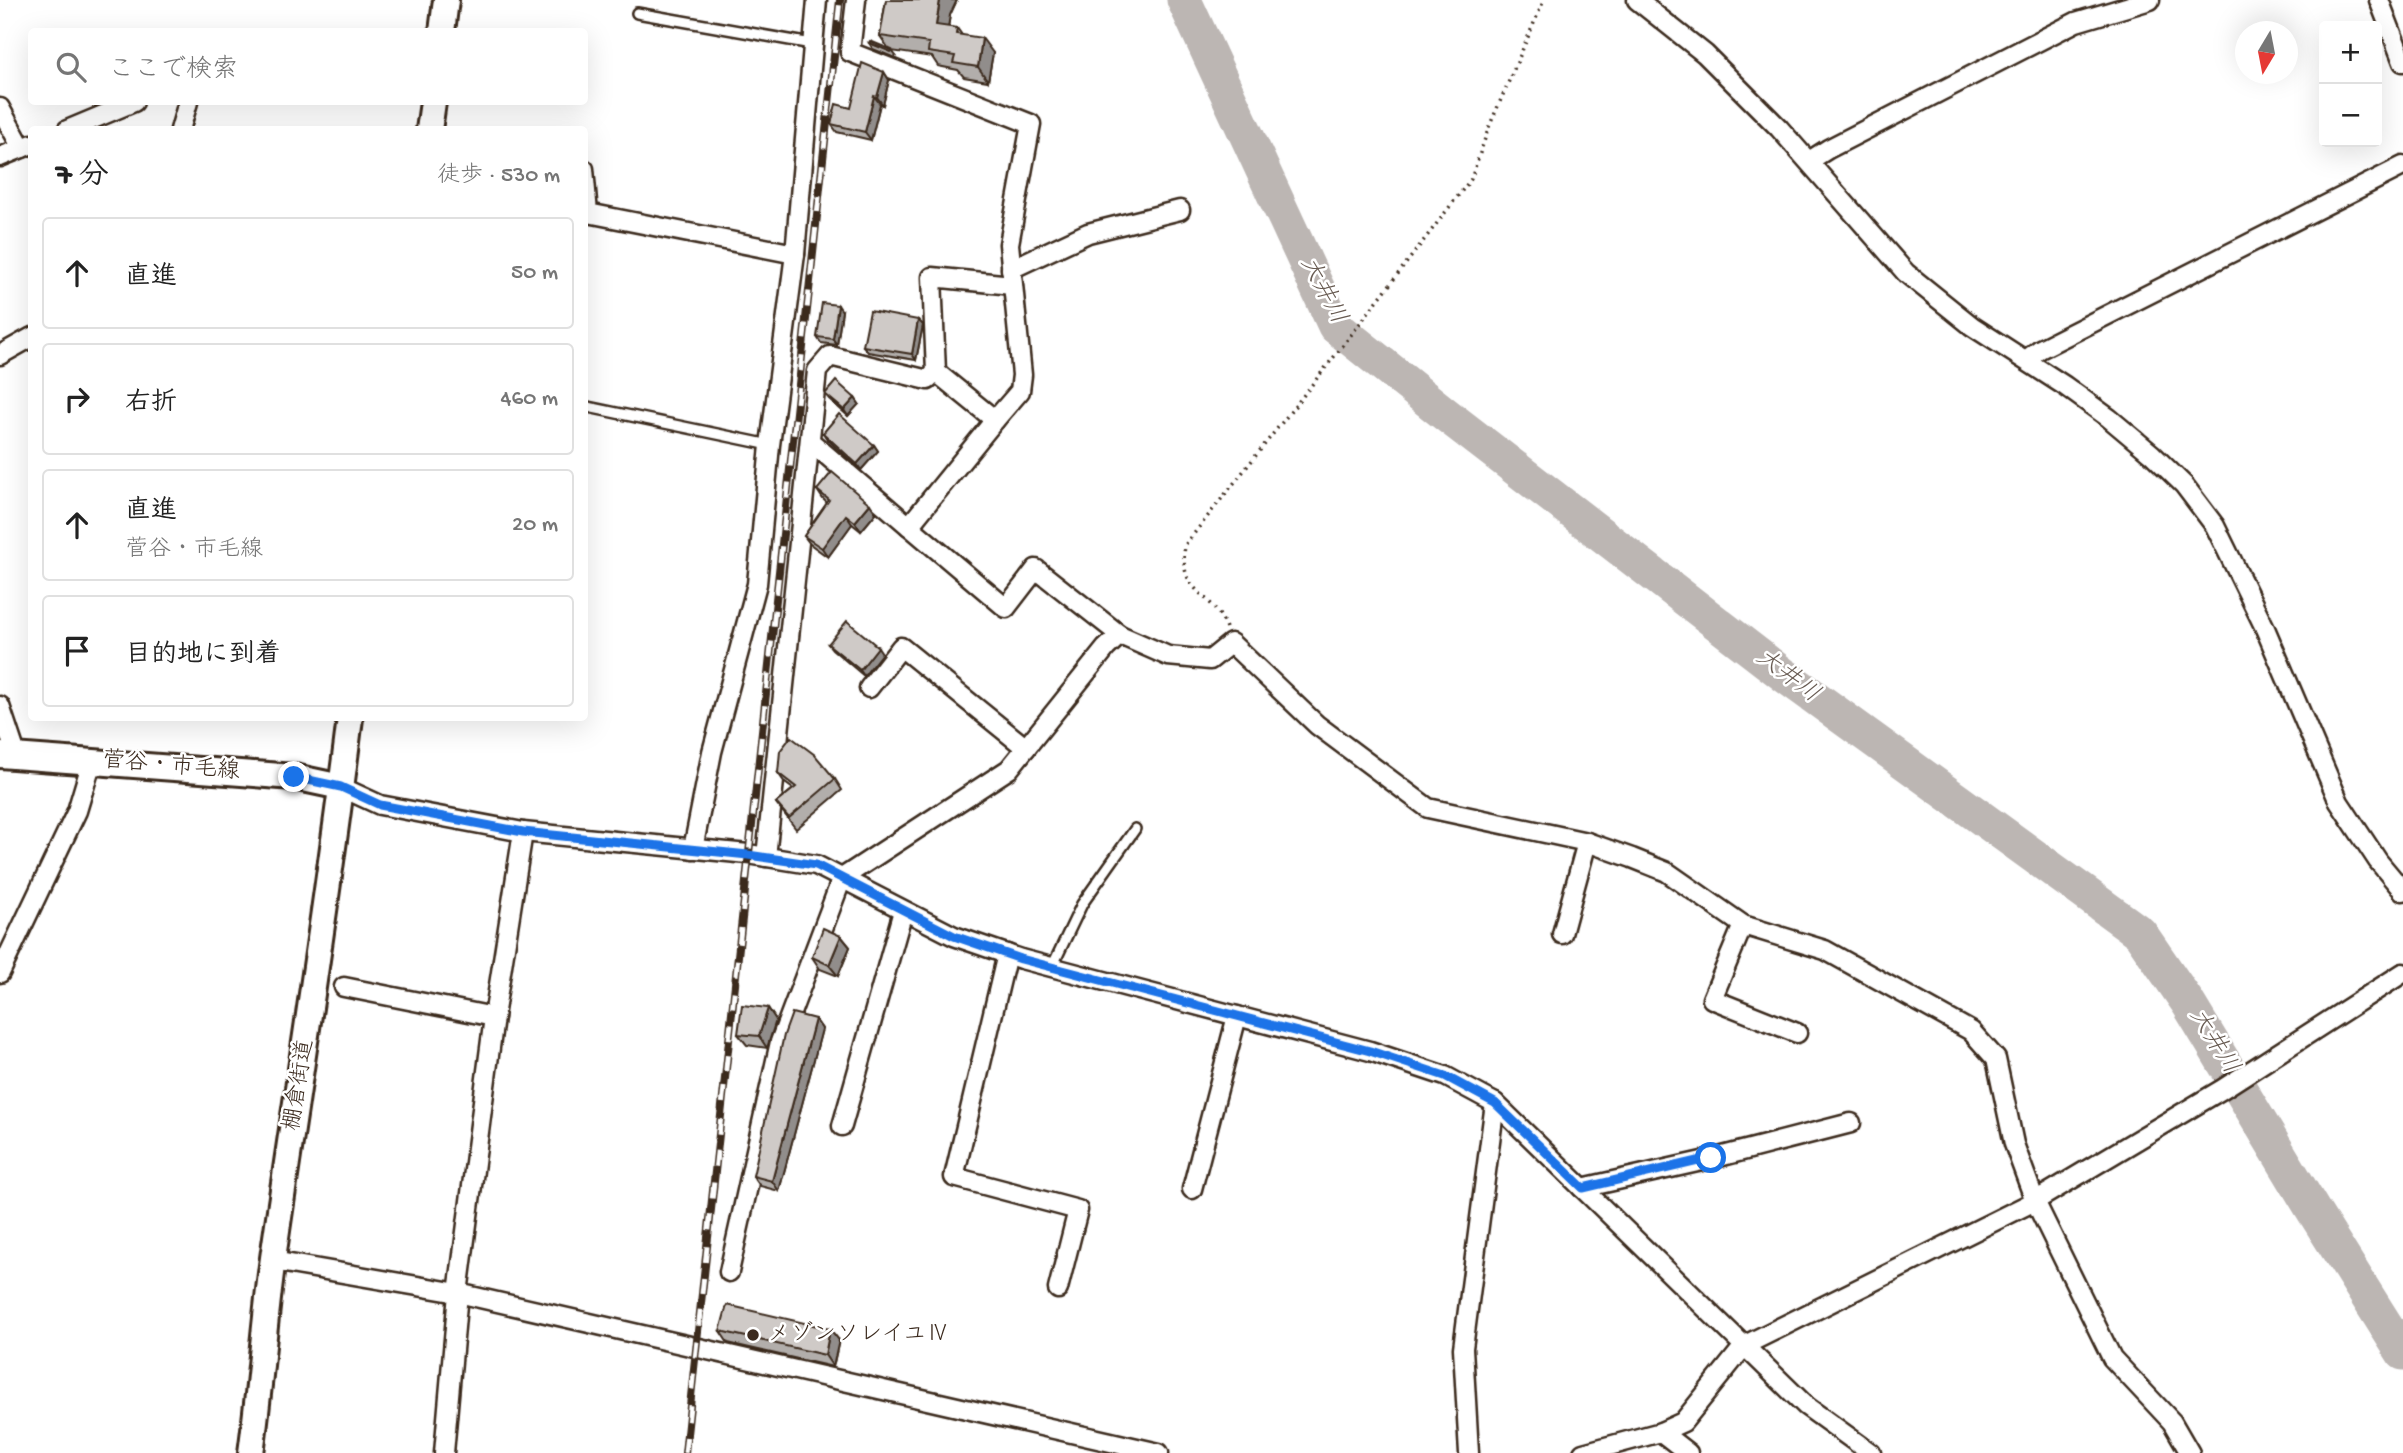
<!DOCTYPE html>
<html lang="ja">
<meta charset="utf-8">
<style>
body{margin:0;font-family:"Gochi Hand","Klee One",sans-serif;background:#f2f2f2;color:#222}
.controls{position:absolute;right:21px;top:21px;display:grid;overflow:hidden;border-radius:7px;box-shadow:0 7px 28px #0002}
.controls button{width:63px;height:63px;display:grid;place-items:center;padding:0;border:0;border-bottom:2px solid #e0e0e0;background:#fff;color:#222;font:35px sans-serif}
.compass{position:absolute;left:2235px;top:21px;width:63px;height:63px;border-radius:50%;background:#fff;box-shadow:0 7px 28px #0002;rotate:190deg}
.stop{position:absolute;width:21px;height:21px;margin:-16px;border:5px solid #1a73e8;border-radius:50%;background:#fff}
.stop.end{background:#1a73e8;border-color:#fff;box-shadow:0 2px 7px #0008}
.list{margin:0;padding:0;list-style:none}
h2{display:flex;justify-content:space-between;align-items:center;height:91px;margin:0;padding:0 28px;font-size:30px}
h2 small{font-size:23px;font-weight:400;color:#767676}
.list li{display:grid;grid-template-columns:46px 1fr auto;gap:21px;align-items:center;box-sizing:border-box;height:112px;margin:0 14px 14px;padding:0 14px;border:2px solid #e0e0e0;border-radius:7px}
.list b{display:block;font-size:26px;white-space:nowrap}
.list p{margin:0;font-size:23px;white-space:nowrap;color:#767676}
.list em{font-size:23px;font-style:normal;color:#767676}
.icon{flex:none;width:38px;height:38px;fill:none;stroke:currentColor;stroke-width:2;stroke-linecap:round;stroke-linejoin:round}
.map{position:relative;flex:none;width:2403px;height:1453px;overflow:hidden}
.search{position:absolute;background:#fff;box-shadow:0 7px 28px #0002;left:28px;top:28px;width:560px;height:77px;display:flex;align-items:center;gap:18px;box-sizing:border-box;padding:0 24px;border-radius:7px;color:#767676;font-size:26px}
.panel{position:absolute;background:#fff;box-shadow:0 7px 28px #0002;left:28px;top:126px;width:560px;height:595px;border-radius:7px}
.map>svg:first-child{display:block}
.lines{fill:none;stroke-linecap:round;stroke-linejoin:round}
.river{stroke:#bcb6b3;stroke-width:35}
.lane-casing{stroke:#3b2a1e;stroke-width:14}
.street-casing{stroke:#3b2a1e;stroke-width:23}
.secondary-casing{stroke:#3b2a1e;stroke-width:30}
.path{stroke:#3b2a1e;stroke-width:3.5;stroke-dasharray:2 5;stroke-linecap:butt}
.lane{stroke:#fff;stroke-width:9}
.street{stroke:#fff;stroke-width:18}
.secondary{stroke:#fff;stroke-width:24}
.rail-casing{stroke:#3b2a1e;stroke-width:8}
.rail{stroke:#fff;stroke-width:5;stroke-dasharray:16;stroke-linecap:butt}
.wall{fill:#b2aeab;stroke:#3b2a1e;stroke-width:2}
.shaded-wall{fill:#918d8b;stroke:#3b2a1e;stroke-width:2}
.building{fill:#cfcac7;stroke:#3b2a1e;stroke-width:2}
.route{stroke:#1a73e8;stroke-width:9}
.poi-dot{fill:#3b2a1e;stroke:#fff;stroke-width:2.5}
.labels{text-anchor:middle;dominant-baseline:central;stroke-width:5;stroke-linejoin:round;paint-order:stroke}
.street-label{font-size:23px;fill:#3b2a1e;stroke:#fff}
.poi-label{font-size:23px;fill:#3b2a1e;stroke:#fff;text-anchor:start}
.water-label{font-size:24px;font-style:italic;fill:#685b52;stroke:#fff}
</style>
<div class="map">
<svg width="2403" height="1453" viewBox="0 0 2403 1453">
<rect width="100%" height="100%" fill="#fff"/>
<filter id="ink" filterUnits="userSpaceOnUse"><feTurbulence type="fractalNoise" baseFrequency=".0143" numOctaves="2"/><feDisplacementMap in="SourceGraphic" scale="14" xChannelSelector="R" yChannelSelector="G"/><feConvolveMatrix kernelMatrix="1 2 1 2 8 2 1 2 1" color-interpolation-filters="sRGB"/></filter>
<g filter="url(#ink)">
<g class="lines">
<polyline class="river" points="1184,0 1335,326 1445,414 1784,675 2140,933 2188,1003 2313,1210 2403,1353"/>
<defs>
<g id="lane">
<polyline points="637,13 812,44"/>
<polyline points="588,407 770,445"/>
<polyline points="1052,967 1082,904 1135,829"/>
</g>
<g id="street">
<polyline points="856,0 850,52 1031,124 1009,244 1022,375 1020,391 995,420"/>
<polyline points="1637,0 1705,54 1779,128 1906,273 1972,326 2065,386 2109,418 2152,454 2184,485 2215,526 2264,626 2339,802 2378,861 2403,891"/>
<polyline points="2379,0 2403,62"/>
<polyline points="0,108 22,148"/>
<polyline points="67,130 134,102"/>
<polyline points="180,130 188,102"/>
<polyline points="0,157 32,144"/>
<polyline points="1809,161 1828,149 2076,22 2150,0"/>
<polyline points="584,169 588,213 795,254"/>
<polyline points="1011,269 1088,233 1180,210"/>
<polyline points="0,355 32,337"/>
<polyline points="2026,360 2040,349 2403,166"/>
<polyline points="936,372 932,277 1012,285"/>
<polyline points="909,526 1006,608 1036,569 1120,635"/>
<polyline points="869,688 901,647 1026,748"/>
<polyline points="0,706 17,757"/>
<polyline points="341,787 380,805 523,832 748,854 816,865 954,936 1021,959 1370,1051 1445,1076 1495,1103 1806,1406 1871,1453"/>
<polyline points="693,849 712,752 757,584 770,445 795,254 817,0"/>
<polyline points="766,857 817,371 830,356 928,380 936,372 995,420 909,526 810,441"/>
<polyline points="1743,925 1712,999 1797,1033"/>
<polyline points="1562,934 1587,842"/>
<polyline points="1007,954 954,1177 1078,1210 1058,1289"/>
<polyline points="0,973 77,811 92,761"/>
<polyline points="344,987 494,1017"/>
<polyline points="842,1126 903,911"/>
<polyline points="1582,1188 1711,1159 1851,1123"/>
<polyline points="1192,1189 1237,1016"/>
<polyline points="273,1261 458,1293 1159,1453"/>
<polyline points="729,1272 780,1042 842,878 1009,769 1106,648 1120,635 1168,656 1210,660 1231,643 1317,725 1428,808 1587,842 1632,858 1667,872 1743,925 1825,950 1971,1031 1996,1059 2014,1144 2035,1201 2112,1358 2172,1422 2190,1453"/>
<polyline points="1661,1432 1688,1453"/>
<polyline points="444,1453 458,1293 494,1017 523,832"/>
<polyline points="1469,1453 1463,1348 1495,1103"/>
<polyline points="1583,1453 1661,1432 1683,1422 1745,1345 2035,1201 2221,1090 2403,973"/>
</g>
<g id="secondary">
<polyline points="442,32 446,0"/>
<polyline points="429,130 433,102"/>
<polyline points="0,755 294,777 341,787"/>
<path d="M251,1453c9,-65 13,-130 22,-195 26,-180 55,-360 77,-540"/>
</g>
</defs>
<use href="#lane" class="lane-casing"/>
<use href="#street" class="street-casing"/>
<use href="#secondary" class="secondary-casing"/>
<path class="path" d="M1226,628c-15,-40 -48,-32 -41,-83l156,-197 130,-169 18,-52 55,-127"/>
<use href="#lane" class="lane"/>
<use href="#street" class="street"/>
<use href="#secondary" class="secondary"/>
<defs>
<polyline id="rail" points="685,1453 840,0"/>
</defs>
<use href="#rail" class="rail-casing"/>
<use href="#rail" class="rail"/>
</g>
<g class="wall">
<polygon points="886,0 957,0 950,15 948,27 957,28 962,35 993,53 988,81 964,77 958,70 938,66 932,57 892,51 896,56 895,58 873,49 869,43 889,49 880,36"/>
<polygon points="884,72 889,80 883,105 880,104 871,140 837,132 831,124 851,108"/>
<polygon points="842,311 837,345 821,343 817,337"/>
<polygon points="918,320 923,325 916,360 868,352 863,346"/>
<polygon points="825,394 855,398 859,404 848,416 829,399"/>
<polygon points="823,433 874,445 878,451 861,470 827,439"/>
<polygon points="817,490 876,513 861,531 852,524 828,557 810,544 804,536 827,503 823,499"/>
<polygon points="828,644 882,653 864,676 832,649"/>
<polygon points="778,773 835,779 842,790 796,829 776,803 793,789 785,783"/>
<polygon points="841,936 850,947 838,976 820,969 812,957"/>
<polygon points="768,1008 776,1020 767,1048 747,1045 738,1034"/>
<polygon points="815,1019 822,1029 779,1191 760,1186 753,1176"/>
<polygon points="720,1331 839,1340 833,1367 728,1343"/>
</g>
<g class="shaded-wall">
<polygon points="940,0 957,0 950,15 946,40 936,25"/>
<polygon points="982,38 993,53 988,81 978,67"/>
<polygon points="884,72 889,80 883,105 877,97"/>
<polygon points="874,96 880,104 871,140 865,132"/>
<polygon points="838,305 842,311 837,345 833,339"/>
<polygon points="918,320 923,325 916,360 912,354"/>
<polygon points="855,398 859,404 848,416 844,410"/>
<polygon points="874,445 878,451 861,470 857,464"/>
<polygon points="870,504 876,513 861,531 855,522"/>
<polygon points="846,515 852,524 828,557 822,548"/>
<polygon points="878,647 882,653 864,676 860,670"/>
<polygon points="841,936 850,947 838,976 829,965"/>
<polygon points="768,1008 776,1020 767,1048 759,1036"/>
<polygon points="815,1019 822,1029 779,1191 772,1181"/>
<polygon points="830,1329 839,1340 833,1367 825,1355"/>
</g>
<g class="building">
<polygon points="886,0 940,0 936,25 957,28 956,34 982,38 978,67 953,63 955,56 928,52 929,43 880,36"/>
<polygon points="870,41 892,50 891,52 869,43"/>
<polygon points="862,63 884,72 877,97 874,96 865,132 831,124 836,104 851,108"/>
<polygon points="822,303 838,305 833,339 817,337"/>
<polygon points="870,311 918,320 912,354 863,346"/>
<polygon points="836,381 855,398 844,410 825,394"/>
<polygon points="839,414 874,445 857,464 823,433"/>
<polygon points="832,472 870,504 855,522 846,515 822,548 804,536 829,500 817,490"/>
<polygon points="847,621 878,647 860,670 828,644"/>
<polygon points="791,737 815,755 835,779 789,818 776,803 796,787 778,773 780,751"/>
<polygon points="823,928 841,936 829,965 812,957"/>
<polygon points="742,1005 768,1008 759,1036 738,1034"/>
<polygon points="792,1013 815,1019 772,1181 753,1176 784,1035"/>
<polygon points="727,1305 830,1329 825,1355 720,1331"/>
</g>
</g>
<g class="lines" filter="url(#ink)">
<polyline class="route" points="294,777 341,787 380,805 523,832 748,855 816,865 954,936 1021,959 1370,1051 1445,1076 1495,1103 1583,1188 1711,1158"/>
</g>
<circle class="poi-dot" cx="753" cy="1335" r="7"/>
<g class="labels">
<g class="street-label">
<text transform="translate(171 767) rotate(5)">菅谷・市毛線</text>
<text transform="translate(300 1085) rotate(-81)">棚倉街道</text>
</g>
<g class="poi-label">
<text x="767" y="1335">メゾンソレイユⅣ</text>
</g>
<g class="water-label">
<text transform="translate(1322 291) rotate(62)">大井川</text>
<text transform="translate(1787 677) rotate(37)">大井川</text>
<text transform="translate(2213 1042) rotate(58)">大井川</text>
</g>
</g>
</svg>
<div class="controls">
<button>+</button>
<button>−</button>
</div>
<svg class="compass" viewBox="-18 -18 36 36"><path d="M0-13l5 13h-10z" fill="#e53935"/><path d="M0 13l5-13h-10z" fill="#767676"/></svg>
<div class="stop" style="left:1711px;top:1158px"></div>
<div class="stop end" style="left:294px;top:777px"></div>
<div class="search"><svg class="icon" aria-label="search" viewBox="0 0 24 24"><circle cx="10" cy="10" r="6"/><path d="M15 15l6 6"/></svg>ここで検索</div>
<section class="panel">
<h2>7 分<small>徒歩 · 530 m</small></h2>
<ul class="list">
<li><svg class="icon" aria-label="ahead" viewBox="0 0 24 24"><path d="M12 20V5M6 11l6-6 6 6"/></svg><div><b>直進</b></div><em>50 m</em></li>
<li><svg class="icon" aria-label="right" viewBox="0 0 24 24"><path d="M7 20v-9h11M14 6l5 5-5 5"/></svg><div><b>右折</b></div><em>460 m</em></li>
<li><svg class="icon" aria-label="ahead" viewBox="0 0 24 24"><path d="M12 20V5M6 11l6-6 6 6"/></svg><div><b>直進</b><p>菅谷・市毛線</p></div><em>20 m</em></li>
<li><svg class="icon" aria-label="arrive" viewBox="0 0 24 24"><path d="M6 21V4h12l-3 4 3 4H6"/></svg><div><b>目的地に到着</b></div></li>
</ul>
</section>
</div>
